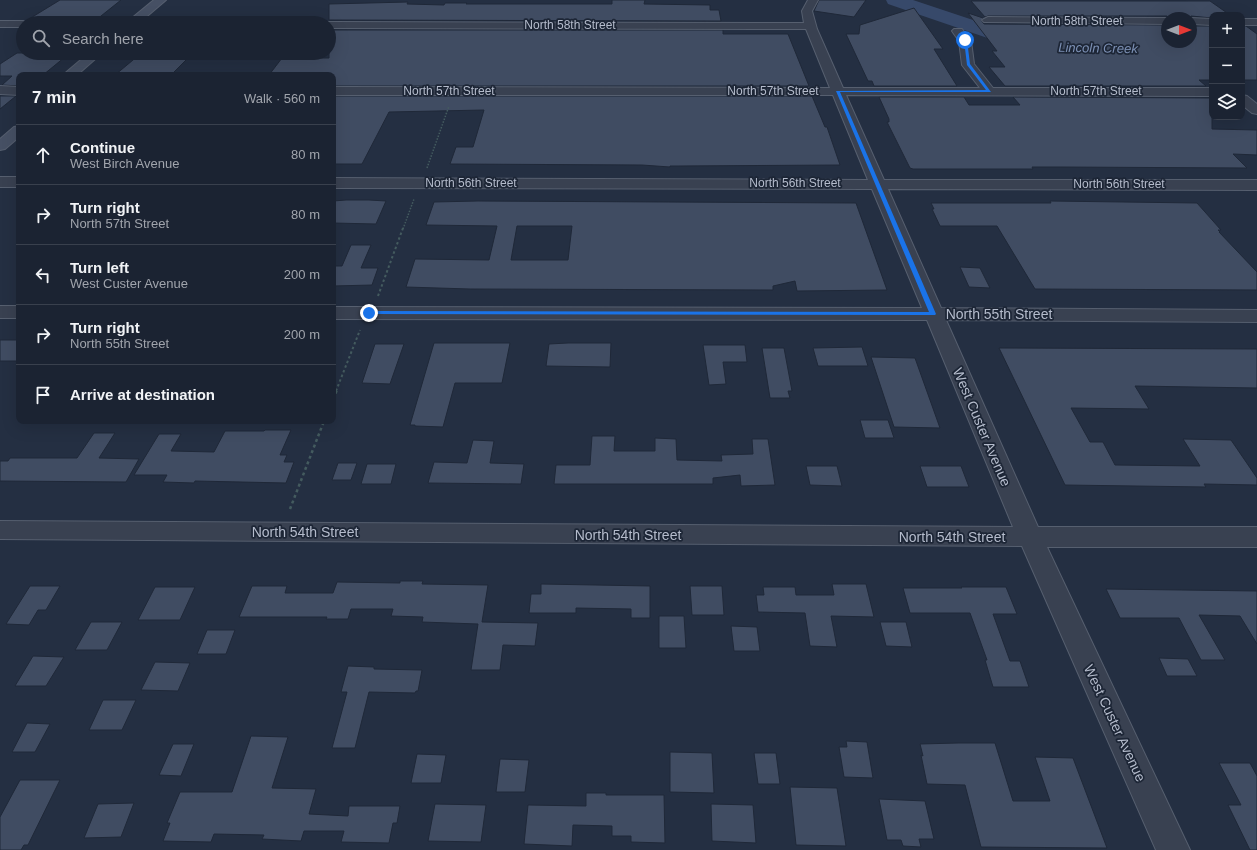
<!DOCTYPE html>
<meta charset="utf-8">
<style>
body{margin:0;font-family:Arial,sans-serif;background:#242b3a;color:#f1f3f6}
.controls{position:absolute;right:12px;top:12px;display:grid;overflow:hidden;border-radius:8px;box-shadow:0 4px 16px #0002}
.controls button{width:36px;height:36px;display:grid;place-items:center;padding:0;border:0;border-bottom:1px solid #39404d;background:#1b2332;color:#f1f3f6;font:20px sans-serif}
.compass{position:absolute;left:1161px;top:12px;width:36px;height:36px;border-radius:50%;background:#1b2332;box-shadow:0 4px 16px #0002;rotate:90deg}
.stop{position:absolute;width:12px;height:12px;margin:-9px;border:3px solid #1a73e8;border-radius:50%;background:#fff}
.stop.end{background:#1a73e8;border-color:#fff;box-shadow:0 1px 4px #0008}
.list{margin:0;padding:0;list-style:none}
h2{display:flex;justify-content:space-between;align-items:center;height:52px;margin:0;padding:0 16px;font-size:17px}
h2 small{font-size:13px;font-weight:400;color:#a0a4ac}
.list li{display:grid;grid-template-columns:26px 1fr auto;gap:12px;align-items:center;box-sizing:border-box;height:60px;padding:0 16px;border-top:1px solid #39404d}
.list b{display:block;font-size:15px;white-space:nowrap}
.list p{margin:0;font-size:13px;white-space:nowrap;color:#a0a4ac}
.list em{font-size:13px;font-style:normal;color:#a0a4ac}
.icon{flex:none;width:22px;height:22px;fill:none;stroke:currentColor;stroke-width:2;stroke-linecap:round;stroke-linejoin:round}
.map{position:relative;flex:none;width:1257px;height:850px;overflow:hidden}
.search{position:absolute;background:#1b2332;box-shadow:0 4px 16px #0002;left:16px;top:16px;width:320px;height:44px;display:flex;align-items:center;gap:10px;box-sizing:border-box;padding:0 14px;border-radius:22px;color:#a0a4ac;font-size:15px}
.panel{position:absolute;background:#1b2332;box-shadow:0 4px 16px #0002;left:16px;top:72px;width:320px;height:352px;border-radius:8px}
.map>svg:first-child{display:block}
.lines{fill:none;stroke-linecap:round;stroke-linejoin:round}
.river{fill:#37496a;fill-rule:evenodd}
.building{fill:#404c62;stroke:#1f2838;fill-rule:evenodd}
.street-casing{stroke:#565f6f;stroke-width:2}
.secondary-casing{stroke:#565f6f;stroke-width:2}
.path-far2{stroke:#445b5f;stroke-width:1.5;stroke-dasharray:1.5 1.5;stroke-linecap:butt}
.path-far1{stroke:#445b5f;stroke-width:2;stroke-dasharray:2.5 2.5;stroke-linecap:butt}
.path{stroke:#445b5f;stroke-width:2.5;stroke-dasharray:3 3;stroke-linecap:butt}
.street{fill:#394151;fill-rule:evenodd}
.secondary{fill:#465064;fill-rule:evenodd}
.route{fill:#1a73e8}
.labels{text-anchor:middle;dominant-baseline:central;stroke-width:3.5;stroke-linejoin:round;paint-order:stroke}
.far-street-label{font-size:12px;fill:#b5bccc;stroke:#1d2636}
.far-water-label{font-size:13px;font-style:italic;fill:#7c90b4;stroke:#1d2636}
.street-label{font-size:14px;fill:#b5bccc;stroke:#1d2636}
</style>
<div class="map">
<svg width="1257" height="850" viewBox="0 0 1257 850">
<rect width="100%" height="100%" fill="#242f42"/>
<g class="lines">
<polygon class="river" points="886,0 913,0 1018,35 1038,39 1041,43 1038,47 1031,49 1008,45 888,4"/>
</g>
<g class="building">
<polygon points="60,0 121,0 96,20 29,19"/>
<polygon points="612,0 645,0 644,4 710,5 710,10 719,10 721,21 329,20 329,4 408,2 407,4 444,5 445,3 467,3 466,4 612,4"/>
<polygon points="819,0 866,0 854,17 814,11"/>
<polygon points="971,1 1210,1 1230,15 1212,15 1212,18 1191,16 1190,18 1168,18 1167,16 988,16 985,17"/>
<polygon points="914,8 943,49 934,49 957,86 874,86 872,81 868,81 846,34 859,34 860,25"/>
<polygon points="968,13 983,18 981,20 984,24 1167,25 1167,42 1191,42 1191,26 1212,26 1212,80 1199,80 1206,86 1005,86 989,67 1005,67 992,51 997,51"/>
<polygon points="1242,26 1246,26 1257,34 1257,80 1242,80"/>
<polygon points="329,30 723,30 723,34 788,34 809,86 333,86 333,75 269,75 282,58 329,58"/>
<polygon points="17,53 52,53 47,57 65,57 43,75 19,75 19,86 2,85 12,76 0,76 0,64"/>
<polygon points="139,55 191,55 171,75 115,75"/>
<polygon points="0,96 16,96 0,109"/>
<polygon points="333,96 812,96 825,127 827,127 840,165 678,166 670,166 670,167 642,165 450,164 456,147 473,147 484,110 389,112 362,164 333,164"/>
<polygon points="879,97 964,97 969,105 1020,105 1013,97 1212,98 1212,129 1257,130 1257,155 1233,154 1247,168 1061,167 1032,167 1033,169 913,169 910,168 887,122 889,122 889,119"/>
<polygon points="346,200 369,200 386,201 376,224 333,223 333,201"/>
<path d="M478,201l378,2 31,87 -90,1 -2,-10 -22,5v4l-303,-1 -64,-2 9,-28 74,1 8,-34 -71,-1 8,-23zM517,226h55l-4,34h-57z"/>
<polygon points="1050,201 1197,203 1221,230 1218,230 1220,232 1219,232 1257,272 1257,290 1035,289 997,226 940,226 932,209 934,209 931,203 1051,203"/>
<polygon points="351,245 371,245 361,268 378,268 372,285 333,286 333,266 342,266"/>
<polygon points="960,267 980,268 990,288 969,287"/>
<rect x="0" y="340" width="19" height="21"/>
<polygon points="434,343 510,343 502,383 455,383 443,427 415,426 415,425 410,425"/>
<polygon points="568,343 611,343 610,367 546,366 549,344"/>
<polygon points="375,344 404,344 390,384 362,383"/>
<polygon points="703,345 745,345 747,362 723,362 726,384 709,385"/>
<polygon points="862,347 868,366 818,366 813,348"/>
<polygon points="762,348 784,348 792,391 788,391 790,398 770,398"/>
<polygon points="999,348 1257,349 1257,388 1135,386 1149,409 1071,408 1090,442 1103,442 1115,465 1200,466 1183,439 1231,440 1257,478 1257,485 1204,484 1206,487 1065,485"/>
<polygon points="871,357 915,358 940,428 894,427"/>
<polygon points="860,420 888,420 894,438 865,438"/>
<polygon points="265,430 291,430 280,455 287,455 284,462 294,462 286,483 195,481 194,483 163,482 167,475 134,475 159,434 181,434 171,451 214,452 225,431 264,431"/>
<polygon points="94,433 115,433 99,458 139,459 126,482 0,481 0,461 8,461 10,458 77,458"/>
<polygon points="592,436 615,436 614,451 655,451 655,438 676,439 677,460 722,461 721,455 753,454 752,439 768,439 775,485 741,486 740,475 713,478 713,484 554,484 556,465 590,465"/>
<polygon points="473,440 494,441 490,463 524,464 521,484 428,483 434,462 467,463"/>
<polygon points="338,463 357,463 351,480 332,480"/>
<polygon points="367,464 396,464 391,484 361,484"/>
<polygon points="806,466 837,466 842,486 810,485"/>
<polygon points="920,466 961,466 969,487 927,487"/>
<polygon points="400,581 423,581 422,584 488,585 482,622 538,623 535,646 503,645 500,670 471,670 478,624 422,622 423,617 391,616 393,609 351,609 348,619 326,619 327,617 239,617 252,586 287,586 285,593 333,593 337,582 400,583"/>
<polygon points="541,584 650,586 650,618 631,618 631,609 576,608 576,613 529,613 531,594 541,594"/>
<polygon points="832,584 866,584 874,617 831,616 837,647 810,646 805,613 758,612 756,595 764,595 763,587 795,587 796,595 834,595"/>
<polygon points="30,586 60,586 46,610 38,610 29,625 6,624"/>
<polygon points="690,586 722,586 724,615 692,615"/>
<polygon points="155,587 195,587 180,620 138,620"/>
<polygon points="961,587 1006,587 1017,614 993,614 1010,661 1020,661 1029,687 993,687 985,660 987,660 970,613 910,613 903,588 962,588"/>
<polygon points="1106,589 1257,591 1257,644 1240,616 1199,615 1225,660 1201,660 1179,618 1120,618"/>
<polygon points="659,616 684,616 686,648 659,648"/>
<polygon points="91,622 122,622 107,650 75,650"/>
<polygon points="880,622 906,622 912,647 886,646"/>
<polygon points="731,626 757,627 760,651 734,651"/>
<polygon points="207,630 235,630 226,654 197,654"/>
<polygon points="33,656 64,657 46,686 15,686"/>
<polygon points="1159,658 1188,659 1197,676 1167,676"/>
<polygon points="155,662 190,663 178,691 141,690"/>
<polygon points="348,666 374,667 374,669 422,670 418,691 416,691 415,693 369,692 355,748 332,748 347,692 341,692"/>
<polygon points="103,700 136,700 122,730 89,730"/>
<polygon points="27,723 50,724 35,752 12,752"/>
<polygon points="251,736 288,737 272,788 316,789 309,814 348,816 349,806 400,806 397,823 393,823 389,843 341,842 344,831 304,831 301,841 262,839 264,835 214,834 211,842 163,841 170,823 167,823 180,792 232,792"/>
<polygon points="846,741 867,742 873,778 844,777 839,747 847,747"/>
<polygon points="958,743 995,743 1013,801 1050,801 1035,757 1073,758 1107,848 981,847 965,785 927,784 921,755 923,756 920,744"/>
<polygon points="173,744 194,744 181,776 159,775"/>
<polygon points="670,752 712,753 714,793 670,792"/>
<polygon points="754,753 776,753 780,784 758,784"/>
<polygon points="417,754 446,755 441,783 411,783"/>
<polygon points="500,759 529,760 525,792 496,792"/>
<polygon points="1219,763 1250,763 1257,776 1257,850 1250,850 1228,805 1241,805"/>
<polygon points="20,780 60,780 28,845 24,845 21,850 0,850 0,817"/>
<polygon points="790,787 837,788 846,846 796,845"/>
<polygon points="586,793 606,793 606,795 664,795 665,843 631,842 631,836 612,836 612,826 573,825 572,846 524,844 528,805 586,806"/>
<polygon points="879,799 925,801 934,839 919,839 921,847 903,846 901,840 887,840"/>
<polygon points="134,803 121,837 84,838 98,804"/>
<polygon points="435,804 486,805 481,842 428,841"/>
<polygon points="711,804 753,805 756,843 712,841"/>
</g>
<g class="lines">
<defs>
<g id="street">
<polygon points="808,0 818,0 812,11 817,29 843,88 980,88 962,65 959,41 952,31 954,29 962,29 971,41 974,64 993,88 1212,88 1212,96 846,95 884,180 1257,180 1257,190 888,189 941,308 1257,310 1257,322 946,320 1038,527 1257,527 1257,547 1047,547 1190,850 1156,850 1022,546 0,539 0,521 1013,527 927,320 333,319 333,307 922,308 872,189 333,188 333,178 868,180 833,95 333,95 333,87 830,88 806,29 329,28 329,23 325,23 329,22 804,23 802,11"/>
<polygon points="988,17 1167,18 1168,18 1167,18 1167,24 984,22 982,20"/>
<polygon points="1190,18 1191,18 1212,19 1212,25 1191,24 1191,18"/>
<rect x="1242" y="19" width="15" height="6"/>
<polygon points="0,21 23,21 28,23 23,23 23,27 0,27"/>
<polygon points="0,86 19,87 19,95 0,94"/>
<polygon points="1242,95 1247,96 1257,104 1257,114 1252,113 1242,105"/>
<rect x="0" y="177" width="19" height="10"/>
<rect x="0" y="306" width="19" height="12"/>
</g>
<g id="secondary">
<polygon points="154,0 166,0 139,23 126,23"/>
<polygon points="89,53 102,53 77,75 63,75"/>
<polygon points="19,126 19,137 5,149 0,150 0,139 14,127"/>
</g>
</defs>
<use href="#street" class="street-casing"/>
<use href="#secondary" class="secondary-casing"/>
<g class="path-far2">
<polyline points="427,168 449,106"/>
<polyline points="403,229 414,199"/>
</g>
<g class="path-far1">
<polyline points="378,296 403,228"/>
<polyline points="336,391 360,330"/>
</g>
<g class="path">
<polyline points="333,399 337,390"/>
<polyline points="290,509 324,421"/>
</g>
<use href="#street" class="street"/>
<use href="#secondary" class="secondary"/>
</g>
<polygon class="route" points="965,39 967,40 970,64 991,92 840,92 936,314 935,315 369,314 367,313 369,311 929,312 836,91 986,90 967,65 964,40"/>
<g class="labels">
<g class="far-street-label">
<text x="1077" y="21">North 58th Street</text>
<text x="570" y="25">North 58th Street</text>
<text x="449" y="91">North 57th Street</text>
<text x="773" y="91">North 57th Street</text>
<text x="1096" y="91">North 57th Street</text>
<text x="471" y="183">North 56th Street</text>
<text x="795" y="183">North 56th Street</text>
<text x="1119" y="184">North 56th Street</text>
</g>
<g class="far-water-label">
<text transform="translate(1098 48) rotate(1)">Lincoln Creek</text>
</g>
<g class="street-label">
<text x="999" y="314">North 55th Street</text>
<text transform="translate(982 427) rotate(67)">West Custer Avenue</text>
<text x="305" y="532">North 54th Street</text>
<text x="628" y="535">North 54th Street</text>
<text x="952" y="537">North 54th Street</text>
<text transform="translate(1115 723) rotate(65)">West Custer Avenue</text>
</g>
</g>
</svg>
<div class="controls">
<button>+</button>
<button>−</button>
<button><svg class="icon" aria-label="layers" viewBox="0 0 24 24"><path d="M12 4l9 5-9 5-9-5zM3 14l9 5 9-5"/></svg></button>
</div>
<svg class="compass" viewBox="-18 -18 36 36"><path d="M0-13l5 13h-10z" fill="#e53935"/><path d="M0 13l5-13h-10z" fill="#a0a4ac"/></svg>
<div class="stop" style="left:965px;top:40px"></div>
<div class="stop end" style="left:369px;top:313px"></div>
<div class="search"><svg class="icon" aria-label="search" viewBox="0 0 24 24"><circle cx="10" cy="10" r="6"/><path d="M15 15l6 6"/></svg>Search here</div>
<section class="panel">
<h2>7 min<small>Walk · 560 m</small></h2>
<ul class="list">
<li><svg class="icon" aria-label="ahead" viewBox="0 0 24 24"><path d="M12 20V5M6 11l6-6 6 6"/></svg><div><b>Continue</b><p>West Birch Avenue</p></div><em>80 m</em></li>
<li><svg class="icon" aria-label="right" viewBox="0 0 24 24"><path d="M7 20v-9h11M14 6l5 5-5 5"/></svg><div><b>Turn right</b><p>North 57th Street</p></div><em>80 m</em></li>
<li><svg class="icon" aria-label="left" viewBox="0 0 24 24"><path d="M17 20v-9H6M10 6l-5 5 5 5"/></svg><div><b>Turn left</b><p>West Custer Avenue</p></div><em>200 m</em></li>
<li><svg class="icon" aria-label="right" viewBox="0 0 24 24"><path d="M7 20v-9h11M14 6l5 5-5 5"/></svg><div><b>Turn right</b><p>North 55th Street</p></div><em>200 m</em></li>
<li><svg class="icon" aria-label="arrive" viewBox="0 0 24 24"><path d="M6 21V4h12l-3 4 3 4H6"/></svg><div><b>Arrive at destination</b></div></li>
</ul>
</section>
</div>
